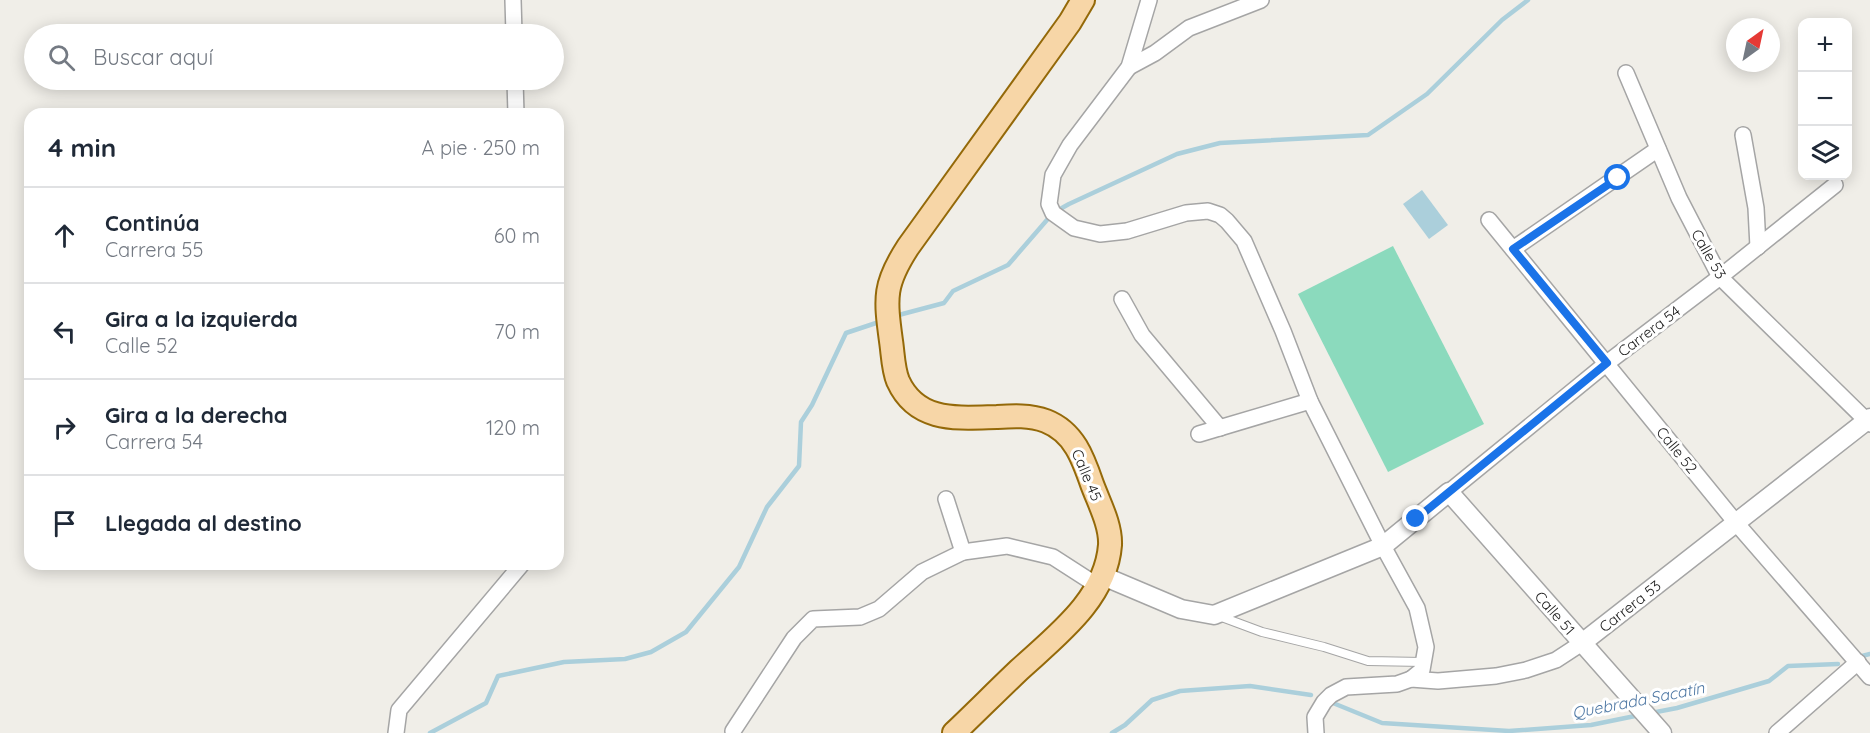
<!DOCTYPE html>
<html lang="es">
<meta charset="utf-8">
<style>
body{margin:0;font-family:Quicksand,sans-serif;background:#f2f2f3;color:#1f2937}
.controls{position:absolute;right:18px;top:18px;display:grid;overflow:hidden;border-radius:12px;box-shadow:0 3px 15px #0003}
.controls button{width:54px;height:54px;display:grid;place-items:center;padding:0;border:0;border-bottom:2px solid #e0e1e3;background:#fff;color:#1f2937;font:30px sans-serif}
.compass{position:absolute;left:1726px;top:18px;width:54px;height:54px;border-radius:50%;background:#fff;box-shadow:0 3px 15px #0003;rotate:33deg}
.stop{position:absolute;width:18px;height:18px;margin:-14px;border:4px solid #1a73e8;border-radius:50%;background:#fff}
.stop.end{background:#1a73e8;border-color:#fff;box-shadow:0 2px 6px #0008}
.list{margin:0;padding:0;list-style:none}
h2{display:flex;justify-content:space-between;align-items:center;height:78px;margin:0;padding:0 24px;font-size:26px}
h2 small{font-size:20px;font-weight:400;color:#747a83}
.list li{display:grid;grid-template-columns:39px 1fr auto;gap:18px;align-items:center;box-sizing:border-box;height:96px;padding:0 24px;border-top:2px solid #e0e1e3}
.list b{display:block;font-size:22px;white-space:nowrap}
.list p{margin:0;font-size:20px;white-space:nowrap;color:#747a83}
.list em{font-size:20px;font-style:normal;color:#747a83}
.icon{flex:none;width:33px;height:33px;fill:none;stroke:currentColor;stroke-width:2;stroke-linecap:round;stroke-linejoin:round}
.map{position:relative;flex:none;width:1870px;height:733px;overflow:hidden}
.search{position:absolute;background:#fff;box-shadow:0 3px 15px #0003;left:24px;top:24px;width:540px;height:66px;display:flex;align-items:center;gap:15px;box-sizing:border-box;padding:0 21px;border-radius:33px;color:#747a83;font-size:22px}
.panel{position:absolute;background:#fff;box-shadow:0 3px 15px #0003;left:24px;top:108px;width:540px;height:462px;border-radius:18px}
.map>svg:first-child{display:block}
.pitch{fill:#8bdabd}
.water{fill:#abcfdb}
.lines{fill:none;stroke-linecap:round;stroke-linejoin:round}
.stream{stroke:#abcfdb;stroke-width:4.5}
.service-casing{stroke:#a5a5a5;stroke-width:10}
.minor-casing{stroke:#a5a5a5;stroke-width:18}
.tertiary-casing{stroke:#a5a5a5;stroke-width:21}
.primary-casing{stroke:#946909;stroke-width:26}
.service{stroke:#fff;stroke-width:8}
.minor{stroke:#fff;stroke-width:15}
.tertiary{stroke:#fff;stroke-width:18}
.primary{stroke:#f7d6a7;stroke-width:22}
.route{stroke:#1a73e8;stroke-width:8}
.labels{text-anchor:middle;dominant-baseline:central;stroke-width:6;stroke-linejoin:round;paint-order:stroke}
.street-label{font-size:15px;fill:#212121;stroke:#fff}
.water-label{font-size:16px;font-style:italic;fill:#4f78a4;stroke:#fff}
</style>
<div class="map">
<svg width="1870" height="733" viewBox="0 0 1870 733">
<rect width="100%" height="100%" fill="#f0eee8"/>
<polygon class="pitch" points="1393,246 1484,424 1388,472 1298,294"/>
<polygon class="water" points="1422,190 1448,225 1429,239 1403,204"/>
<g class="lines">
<g class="stream">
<polyline points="895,316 944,303 953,291 1008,265 1053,213 1069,204 1177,154 1220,143 1368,135 1427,94 1502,20 1528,0"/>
<polyline points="1862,656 1870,654"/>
<polyline points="1333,703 1382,723 1509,731 1591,725 1640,715"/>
<polyline points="1651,713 1677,708 1769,681 1788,666 1838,664"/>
<polyline points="430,733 486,703 498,676 564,662 625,659 651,652 686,632 739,567 767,507 799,466 801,422 812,405 846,333 882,321"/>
<polyline points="1112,733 1125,725 1152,700 1180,691 1250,686 1311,695"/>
</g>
<defs>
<polyline id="service" points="1219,616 1262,632 1324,647 1368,661 1423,662"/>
<g id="minor">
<polyline points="513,0 514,34"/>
<polyline points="1149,0 1129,67 1070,145 1053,175 1049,204 1053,213 1074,228 1100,234 1127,231 1186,213 1208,211 1220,215 1227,221 1244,241 1283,331 1310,401 1383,546 1417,608 1426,647 1422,670 1411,679"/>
<polyline points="1129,67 1155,53 1189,28 1261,0"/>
<polyline points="1626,73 1679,198 1720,277 1870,424"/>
<polyline points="515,80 516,114"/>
<polyline points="1743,135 1756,208 1758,247"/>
<polyline points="1489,220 1737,524 1870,677"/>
<polyline points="1513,249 1658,149"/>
<polyline points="1122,299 1142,335 1220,428"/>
<polyline points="1199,434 1310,401"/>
<polyline points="1449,492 1607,363 1720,277 1835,185"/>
<polyline points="946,499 963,552 1007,546 1053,557 1098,586"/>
<polyline points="733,731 794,638 813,619 860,617 879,609 922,572 963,552"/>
<polyline points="396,733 399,710 522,564"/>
<polyline points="1316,733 1315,717 1324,702 1331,695 1346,687 1397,684 1411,679 1438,681 1496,676 1526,670 1556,660 1582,643"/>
<polyline points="1777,733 1858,662"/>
</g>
<g id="tertiary">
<polyline points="1103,576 1181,609 1214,615 1383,546 1449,492 1662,733"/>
<polyline points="1582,643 1870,418"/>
</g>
<path id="primary" d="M954,733c22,-21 43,-42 65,-63 37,-34 87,-71 91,-125 1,-20 -11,-42 -18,-61 -9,-26 -18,-52 -46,-63 -16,-6 -33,-5 -49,-4 -39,1 -80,6 -99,-36 -5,-12 -5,-27 -7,-40 -6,-44 -7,-57 17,-94l162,-225 13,-22"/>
</defs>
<use href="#service" class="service-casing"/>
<use href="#minor" class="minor-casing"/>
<use href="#tertiary" class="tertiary-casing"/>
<use href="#primary" class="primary-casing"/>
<use href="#service" class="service"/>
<use href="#minor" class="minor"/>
<use href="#tertiary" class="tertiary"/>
<use href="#primary" class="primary"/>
</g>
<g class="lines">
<polyline class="route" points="1416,519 1607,363 1513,249 1618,178"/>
</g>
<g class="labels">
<g class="street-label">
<text transform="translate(1709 254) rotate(60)">Calle 53</text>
<text transform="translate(1649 331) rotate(-37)">Carrera 54</text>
<text transform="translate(1677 450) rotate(51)">Calle 52</text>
<text transform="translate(1087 475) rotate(67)">Calle 45</text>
<text transform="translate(1630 606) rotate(-38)">Carrera 53</text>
<text transform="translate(1555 613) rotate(49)">Calle 51</text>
</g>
<g class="water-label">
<text transform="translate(1638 700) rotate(-11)">Quebrada Sacatín</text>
</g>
</g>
</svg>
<div class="controls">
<button>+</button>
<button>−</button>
<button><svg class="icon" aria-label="layers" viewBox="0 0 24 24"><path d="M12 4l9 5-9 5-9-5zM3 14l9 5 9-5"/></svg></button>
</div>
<svg class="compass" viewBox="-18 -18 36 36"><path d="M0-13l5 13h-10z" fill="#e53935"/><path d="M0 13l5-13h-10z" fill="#747a83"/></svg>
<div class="stop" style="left:1618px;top:178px"></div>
<div class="stop end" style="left:1416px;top:519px"></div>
<div class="search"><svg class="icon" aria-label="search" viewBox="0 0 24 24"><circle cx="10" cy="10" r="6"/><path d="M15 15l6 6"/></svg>Buscar aquí</div>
<section class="panel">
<h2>4 min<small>A pie · 250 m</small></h2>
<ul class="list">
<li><svg class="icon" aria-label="ahead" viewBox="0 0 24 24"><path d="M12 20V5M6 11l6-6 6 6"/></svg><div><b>Continúa</b><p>Carrera 55</p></div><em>60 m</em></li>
<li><svg class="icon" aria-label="left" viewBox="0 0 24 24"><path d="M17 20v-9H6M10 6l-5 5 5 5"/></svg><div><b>Gira a la izquierda</b><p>Calle 52</p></div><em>70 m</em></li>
<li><svg class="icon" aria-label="right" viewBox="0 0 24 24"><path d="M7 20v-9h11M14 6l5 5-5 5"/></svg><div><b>Gira a la derecha</b><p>Carrera 54</p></div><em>120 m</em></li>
<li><svg class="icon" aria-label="arrive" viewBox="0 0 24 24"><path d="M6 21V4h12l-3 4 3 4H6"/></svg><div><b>Llegada al destino</b></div></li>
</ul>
</section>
</div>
